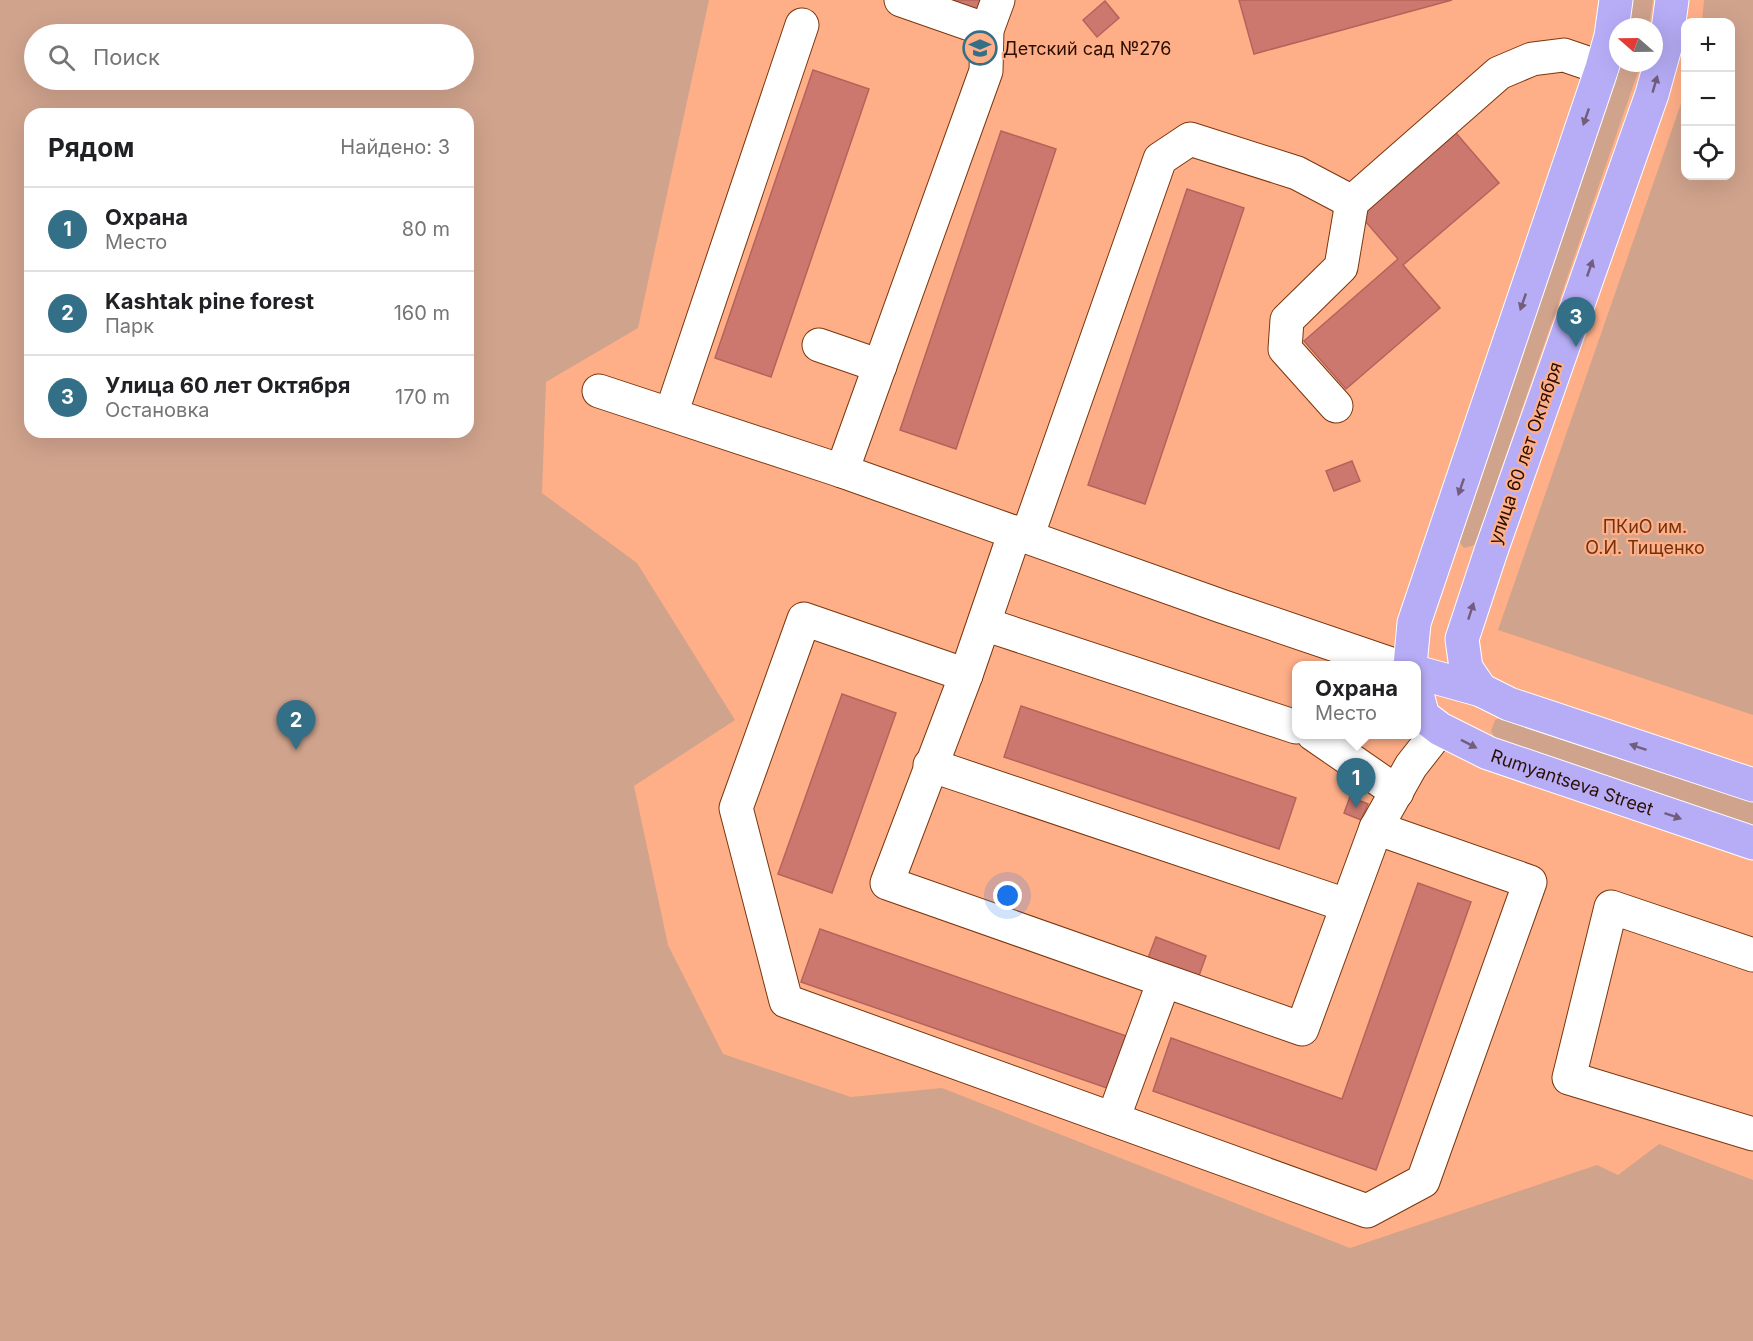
<!DOCTYPE html>
<html lang="ru">
<meta charset="utf-8">
<style>
body{margin:0;font-family:Inter,sans-serif;background:#f6f6f6;color:#202124}
.controls{position:absolute;right:18px;top:18px;display:grid;overflow:hidden;border-radius:12px;box-shadow:0 6px 24px #0002}
.controls button{width:54px;height:54px;display:grid;place-items:center;padding:0;border:0;border-bottom:2px solid #e0e0e0;background:#fff;color:#202124;font:30px sans-serif}
.compass{position:absolute;left:1609px;top:18px;width:54px;height:54px;border-radius:50%;background:#fff;box-shadow:0 6px 24px #0002;rotate:290deg}
.you{position:absolute;left:1008px;top:896px;width:21px;height:21px;margin:-15px;border:4px solid #fff;border-radius:50%;background:#1a73e8;box-shadow:0 0 0 9px #1a73e833}
.badge{display:grid;place-items:center;width:39px;height:39px;border-radius:50%;background:#336f86;color:#fff;font-size:20px;font-weight:700}
.pin{position:absolute;translate:-50% -50px;filter:drop-shadow(0 2px 3px #0008)}
.pin::after{content:'';position:absolute;top:32px;width:21px;height:18px;background:inherit;clip-path:polygon(0 0,100% 0,50% 100%)}
.popup{position:absolute;left:1292px;top:661px;width:129px;height:78px;box-sizing:border-box;display:grid;place-content:center;border-radius:12px;background:#fff;filter:drop-shadow(0 2px 4px #0005);font-size:20px;white-space:nowrap;color:#757577}
.popup b{font-size:22px;color:#202124}
.popup::after{content:'';position:absolute;left:50%;top:100%;margin-left:-12px;border:12px solid transparent;border-top-color:#fff}
.list{margin:0;padding:0;list-style:none}
h2{display:flex;justify-content:space-between;align-items:center;height:78px;margin:0;padding:0 24px;font-size:26px}
h2 small{font-size:20px;font-weight:400;color:#757577}
.list li{display:grid;grid-template-columns:39px 1fr auto;gap:18px;align-items:center;box-sizing:border-box;height:84px;padding:0 24px;border-top:2px solid #e0e0e0}
.list b{display:block;font-size:22px;white-space:nowrap}
.list p{margin:0;font-size:20px;white-space:nowrap;color:#757577}
.list em{font-size:20px;font-style:normal;color:#757577}
.icon{flex:none;width:33px;height:33px;fill:none;stroke:currentColor;stroke-width:2;stroke-linecap:round;stroke-linejoin:round}
.map{position:relative;flex:none;width:1753px;height:1341px;overflow:hidden}
.search{position:absolute;background:#fff;box-shadow:0 6px 24px #0002;left:24px;top:24px;width:450px;height:66px;display:flex;align-items:center;gap:15px;box-sizing:border-box;padding:0 21px;border-radius:33px;color:#757577;font-size:22px}
.panel{position:absolute;background:#fff;box-shadow:0 6px 24px #0002;left:24px;top:108px;width:450px;height:330px;border-radius:18px}
.map>svg:first-child{display:block}
.green{fill:#d0a38d;fill-rule:evenodd}
.building{fill:#cd786f;stroke:#b5635b;stroke-width:1.5}
.lines{fill:none;stroke-linecap:round;stroke-linejoin:round}
.minor-casing{stroke:#7b360c;stroke-width:35}
.major-casing{stroke:#fff;stroke-width:35}
.minor{stroke:#fff;stroke-width:33}
.major{stroke:#b7adf7;stroke-width:33}
.oneway{fill:#725e7c}
.labels{text-anchor:middle;dominant-baseline:central;stroke-width:4.5;stroke-linejoin:round;paint-order:stroke}
.poi-label{font-size:18px;fill:#2c0f02;stroke:#ffaf88;text-anchor:start}
.street-label{font-size:18px;fill:#2c0f02;stroke:#ffaf88}
.park-label{font-size:18px;fill:#71320c;stroke:#ffaf88}
</style>
<div class="map">
<svg width="1753" height="1341" viewBox="0 0 1753 1341">
<rect width="100%" height="100%" fill="#ffaf88"/>
<g class="green">
<path d="M0,0h709l-71,328 -92,54 -4,111 95,70 98,157 -101,66 34,159 55,109 128,43 91,-9 408,160 247,-83 21,10 41,-31 94,36v161h-1753zM34,34h430v46h-430zM30,114h438v318h-438z"/>
<polygon points="1630,0 1653,0 1649,27 1628,27"/>
<polygon points="1704,0 1753,0 1753,715 1498,630 1685,92 1686,176 1730,176 1730,22 1702,22"/>
<polygon points="1620,63 1641,63 1475,545 1464,548 1457,539"/>
<polygon points="1502,717 1753,802 1753,827 1495,738 1491,731 1495,720"/>
</g>
<g class="building">
<polygon points="936,0 981,0 977,14"/>
<polygon points="1239,0 1452,0 1254,54"/>
<polygon points="1105,1 1119,18 1097,37 1083,20"/>
<polygon points="813,70 869,89 771,377 715,358"/>
<polygon points="1001,131 1056,149 956,449 900,430"/>
<polygon points="1456,133 1499,183 1403,265 1440,308 1346,389 1304,341 1398,259 1360,215"/>
<polygon points="1187,189 1244,208 1145,504 1088,485"/>
<polygon points="1352,461 1360,481 1334,491 1326,471"/>
<polygon points="842,694 896,713 832,893 778,874"/>
<polygon points="1021,706 1296,798 1279,849 1004,757"/>
<polygon points="1350,797 1368,804 1361,820 1344,813"/>
<polygon points="1418,883 1471,902 1376,1170 1153,1091 1171,1038 1342,1099"/>
<polygon points="820,929 1129,1037 1110,1089 801,982"/>
<polygon points="1156,937 1206,956 1196,984 1145,966"/>
</g>
<g class="lines">
<defs>
<g id="minor">
<polyline points="901,0 987,30"/>
<polyline points="819,345 880,366"/>
<polyline points="599,391 842,471 1221,606 1397,666"/>
<polyline points="1336,406 1285,349 1287,320 1341,267 1352,202 1499,73 1532,59 1564,55 1602,68"/>
<polyline points="671,414 802,25"/>
<polyline points="842,471 986,71 987,30 998,0"/>
<polyline points="1015,532 966,675 887,883 1302,1029 1376,828 1411,766 1440,729"/>
<polyline points="1027,537 1160,159 1190,139 1297,173 1352,202"/>
<polyline points="984,624 1296,727"/>
<polyline points="966,675 804,619 736,808 786,1001 1367,1211 1423,1181 1530,882 1376,828"/>
<polyline points="1313,734 1397,792"/>
<polyline points="930,765 1346,905"/>
<polyline points="1753,955 1611,907 1569,1078 1753,1134"/>
<polyline points="1113,1119 1164,981"/>
</g>
<g id="major">
<polyline points="1672,0 1666,44 1652,94 1491,551 1462,639 1466,668 1481,690 1509,704 1753,785"/>
<polyline points="1410,666 1414,623 1602,68 1611,36 1616,0"/>
<polyline points="1416,672 1481,690"/>
<path id="s1" d="M1416,691l7,25 17,13 48,24 265,90"/>
</g>
</defs>
<use href="#minor" class="minor-casing"/>
<use href="#major" class="major-casing"/>
<use href="#minor" class="minor"/>
<use href="#major" class="major"/>
</g>
<defs><path id="oneway-solid" d="M-6-.8H1V-3.2L6.5 0L1 3.2V.8H-6Z" transform="scale(1.5)"/></defs>
<g class="oneway">
<use href="#oneway-solid" transform="translate(1655 84) rotate(-74)"/>
<use href="#oneway-solid" transform="translate(1586 117) rotate(109)"/>
<use href="#oneway-solid" transform="translate(1590 268) rotate(-71)"/>
<use href="#oneway-solid" transform="translate(1523 302) rotate(109)"/>
<use href="#oneway-solid" transform="translate(1461 487) rotate(109)"/>
<use href="#oneway-solid" transform="translate(1471 611) rotate(-72)"/>
<use href="#oneway-solid" transform="translate(1469 744) rotate(27)"/>
<use href="#oneway-solid" transform="translate(1638 747) rotate(-161)"/>
<use href="#oneway-solid" transform="translate(1673 816) rotate(19)"/>
</g>
<defs>
<symbol id="school-ring" viewBox="-11 -11 22 22"><circle r="9.5" fill="#ffaf88" stroke="#336f86" stroke-width="1.5"/><path d="M0-5L7-2L0 1L-7-2ZM-4 1L0 2.5L4 1V4Q0 6-4 4Z" fill="#336f86"/></symbol>
</defs>
<g fill-rule="evenodd">
<use href="#school-ring" x="961" y="29" width="38" height="38"/>
</g>
<g class="labels">
<g class="poi-label">
<text x="1003" y="48">Детский сад №276</text>
</g>
<g class="street-label">
<text transform="translate(1525 453) rotate(-71)">улица 60 лет Октября</text>
<text stroke="none"><textPath href="#s1" startOffset="190">Rumyantseva Street</textPath></text>
</g>
<g class="park-label">
<text x="1645" y="526">ПКиО им.<tspan x="1645" dy="21">О.И. Тищенко</tspan></text>
</g>
</g>
</svg>
<div class="controls">
<button>+</button>
<button>−</button>
<button><svg class="icon" aria-label="locate" viewBox="0 0 24 24"><circle cx="12" cy="12" r="6"/><path d="M12 2v4M12 18v4M2 12h4M18 12h4"/></svg></button>
</div>
<svg class="compass" viewBox="-18 -18 36 36"><path d="M0-13l5 13h-10z" fill="#e53935"/><path d="M0 13l5-13h-10z" fill="#757577"/></svg>
<div class="you"></div>
<div class="pin badge" style="left:1356px;top:808px">1</div>
<div class="popup"><b>Охрана</b>Место</div>
<div class="pin badge" style="left:296px;top:750px">2</div>
<div class="pin badge" style="left:1576px;top:347px">3</div>
<div class="search"><svg class="icon" aria-label="search" viewBox="0 0 24 24"><circle cx="10" cy="10" r="6"/><path d="M15 15l6 6"/></svg>Поиск</div>
<section class="panel">
<h2>Рядом<small>Найдено: 3</small></h2>
<ul class="list">
<li><span class="badge">1</span><div><b>Охрана</b><p>Место</p></div><em>80 m</em></li>
<li><span class="badge">2</span><div><b>Kashtak pine forest</b><p>Парк</p></div><em>160 m</em></li>
<li><span class="badge">3</span><div><b>Улица 60 лет Октября</b><p>Остановка</p></div><em>170 m</em></li>
</ul>
</section>
</div>
